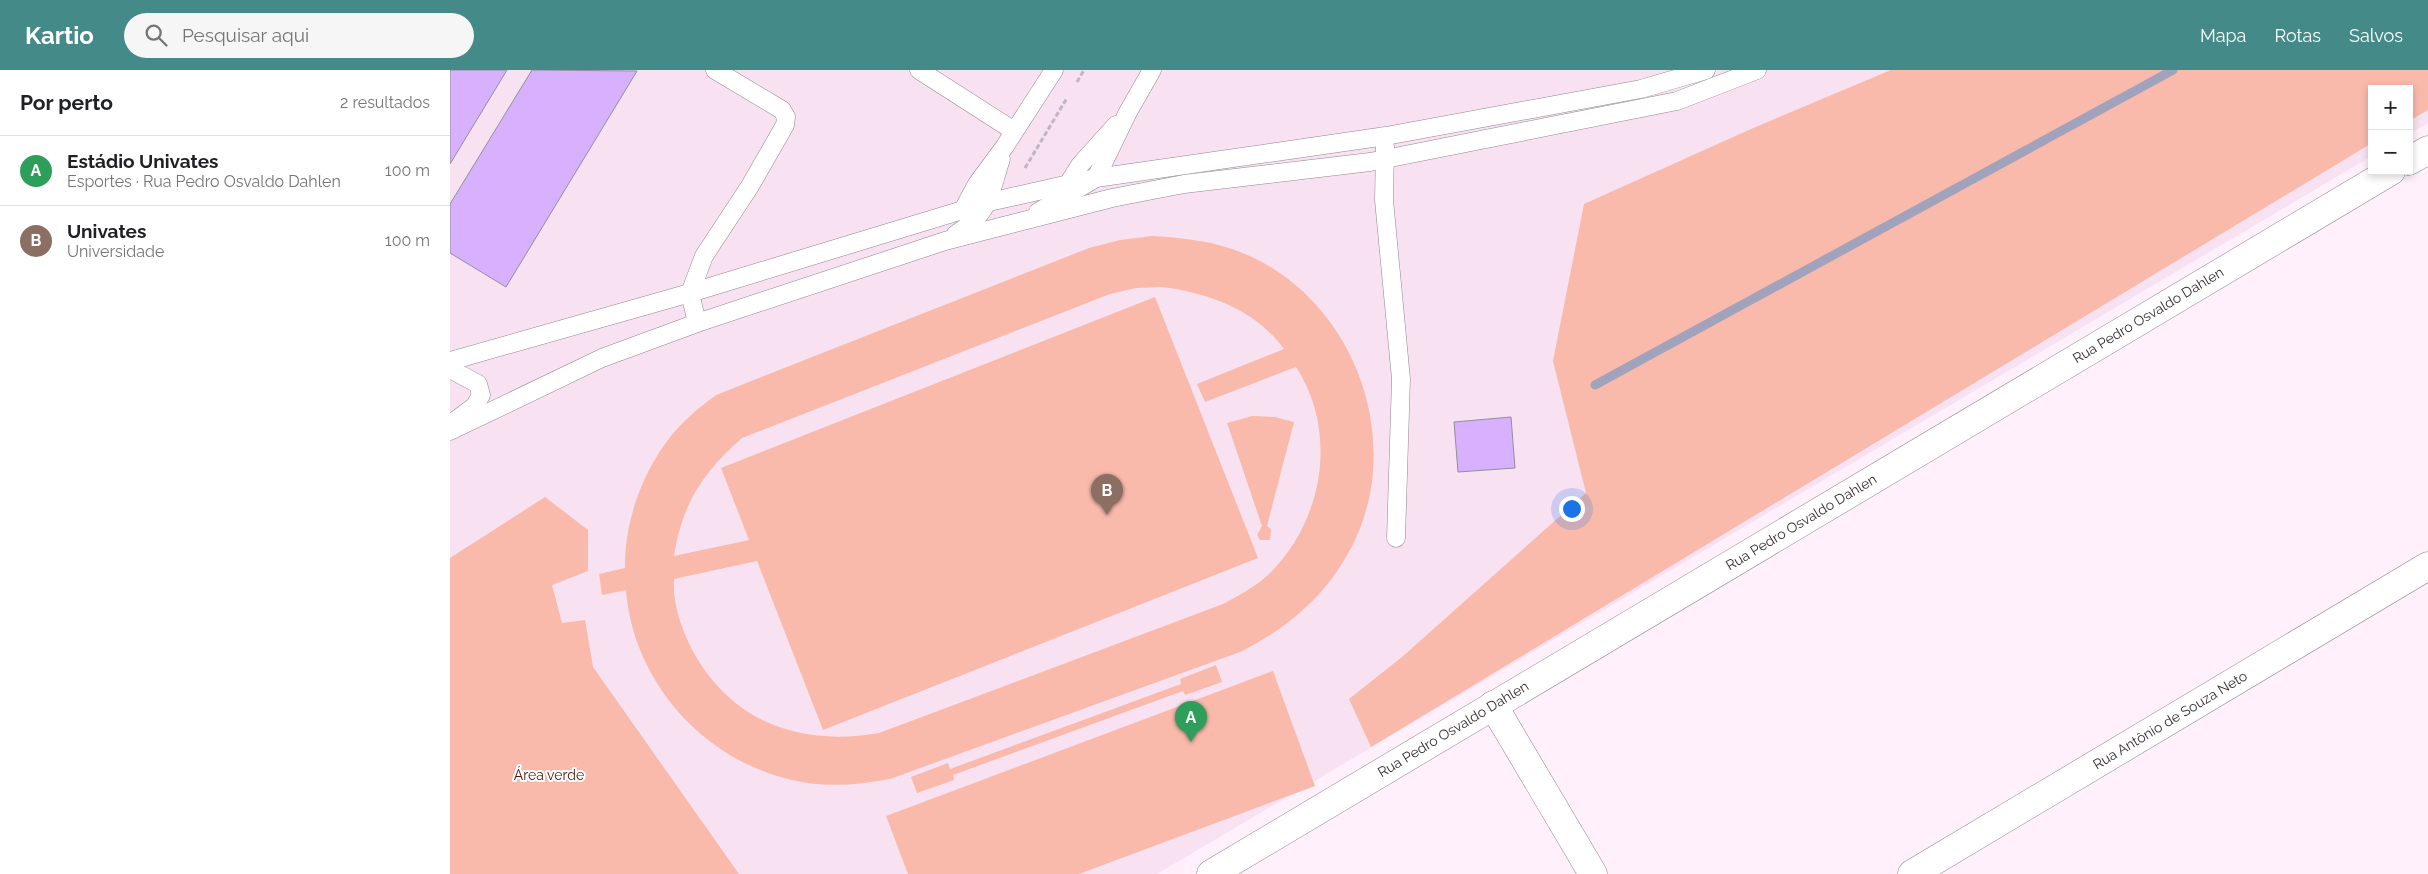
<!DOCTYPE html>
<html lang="pt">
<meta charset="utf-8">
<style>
body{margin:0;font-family:Raleway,sans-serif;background:#f6f6f6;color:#202124}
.controls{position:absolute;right:15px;top:15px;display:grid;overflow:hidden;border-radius:0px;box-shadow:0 2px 8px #0003}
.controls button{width:45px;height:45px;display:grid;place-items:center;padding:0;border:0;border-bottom:1px solid #e0e0e0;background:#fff;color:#202124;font:25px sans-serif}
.you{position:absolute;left:1121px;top:438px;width:18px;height:18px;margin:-12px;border:4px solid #fff;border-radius:50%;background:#1a73e8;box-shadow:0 0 0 8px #1a73e833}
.badge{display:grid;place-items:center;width:32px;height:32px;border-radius:50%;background:#438a88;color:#fff;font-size:16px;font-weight:700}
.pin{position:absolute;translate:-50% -41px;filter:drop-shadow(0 1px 2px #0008)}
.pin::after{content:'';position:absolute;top:26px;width:18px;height:15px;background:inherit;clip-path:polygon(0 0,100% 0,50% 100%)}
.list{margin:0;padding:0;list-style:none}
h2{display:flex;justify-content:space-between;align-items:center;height:65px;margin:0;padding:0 20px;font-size:21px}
h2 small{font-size:16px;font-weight:400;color:#757577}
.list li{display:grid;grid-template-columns:32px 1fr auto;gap:15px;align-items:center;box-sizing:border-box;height:70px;padding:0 20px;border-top:1px solid #e0e0e0}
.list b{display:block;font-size:19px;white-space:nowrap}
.list p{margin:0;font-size:16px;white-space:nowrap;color:#757577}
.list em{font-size:16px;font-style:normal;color:#757577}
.icon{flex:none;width:28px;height:28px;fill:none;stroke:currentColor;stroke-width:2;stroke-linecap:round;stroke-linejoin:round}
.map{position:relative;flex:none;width:1978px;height:804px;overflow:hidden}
header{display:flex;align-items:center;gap:30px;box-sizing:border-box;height:70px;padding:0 25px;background:#438a88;color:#fff}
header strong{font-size:24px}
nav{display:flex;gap:28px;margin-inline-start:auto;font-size:18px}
.search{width:350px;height:45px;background:#f6f6f6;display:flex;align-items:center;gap:12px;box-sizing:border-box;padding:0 18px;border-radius:28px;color:#757577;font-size:19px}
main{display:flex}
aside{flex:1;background:#fff}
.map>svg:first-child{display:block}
.built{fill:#f8e2f2}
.green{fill:#f9baac;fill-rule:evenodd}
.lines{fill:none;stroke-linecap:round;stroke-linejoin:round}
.stream{stroke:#a1a3bc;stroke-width:9}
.building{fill:#d7b0fe;stroke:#948e9c}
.service-casing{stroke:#93858f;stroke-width:19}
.minor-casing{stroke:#93858f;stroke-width:29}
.tertiary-casing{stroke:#93858f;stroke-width:29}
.path{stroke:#c1b5be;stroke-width:3;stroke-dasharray:5 2.5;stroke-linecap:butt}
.service{stroke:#fff;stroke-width:18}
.minor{stroke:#fff;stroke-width:28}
.tertiary{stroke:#fff;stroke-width:28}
.labels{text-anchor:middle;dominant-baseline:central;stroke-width:4;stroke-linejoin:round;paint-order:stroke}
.street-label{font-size:14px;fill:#332d31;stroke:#fff}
.park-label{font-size:14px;fill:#4c140a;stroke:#fff}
</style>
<header>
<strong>Kartio</strong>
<div class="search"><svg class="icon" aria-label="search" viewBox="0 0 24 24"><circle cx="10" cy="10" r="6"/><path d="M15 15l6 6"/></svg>Pesquisar aqui</div>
<nav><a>Mapa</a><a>Rotas</a><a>Salvos</a></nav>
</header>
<main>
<aside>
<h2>Por perto<small>2 resultados</small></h2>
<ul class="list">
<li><span class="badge" style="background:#2e9e5b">A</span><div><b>Estádio Univates</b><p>Esportes · Rua Pedro Osvaldo Dahlen</p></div><em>100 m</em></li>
<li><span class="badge" style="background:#8d6e63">B</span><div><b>Univates</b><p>Universidade</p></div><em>100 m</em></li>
</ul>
</aside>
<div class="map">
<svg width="1978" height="804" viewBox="0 0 1978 804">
<rect width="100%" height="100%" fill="#fff0fb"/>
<polygon class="built" points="0,0 1978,0 1978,53 1959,64 1959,19 1922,19 1922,86 707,804 0,804"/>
<g class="green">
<polygon points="1441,0 1978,0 1978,40 1959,51 1959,19 1922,19 1922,73 921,677 899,629 952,587 1136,423 1103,291 1134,134 1301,59"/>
<path d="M702,166c32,2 63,5 93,18 110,46 162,188 106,294 -25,48 -63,80 -111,104l-350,127c-32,6 -65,9 -98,1 -89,-20 -159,-99 -166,-190l-24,5 -3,-21 26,-6c-1,-53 24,-115 64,-151 8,-8 18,-15 27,-22l373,-147 31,-8zM712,217c46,6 93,22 122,62l-87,35 8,18 91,-35c43,66 27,155 -28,208 -13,12 -30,21 -45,29l-344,129c-76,13 -143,-8 -184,-78 -12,-22 -23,-50 -21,-76l83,-18 66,169 435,-172 -103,-261 -434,171 28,72 -75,16c8,-52 29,-84 68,-118l368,-144 26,-6z"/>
<polygon points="802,346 825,347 844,352 817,456 821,459 820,470 810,470 807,465 812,456 777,353"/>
<polygon points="95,427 138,460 138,501 102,515 112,553 135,550 143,597 289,804 0,804 0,488"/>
<polygon points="766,595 772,612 735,625 733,621 503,705 504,710 467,723 461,707 498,693 500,699 731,614 730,609"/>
<polygon points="823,601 865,716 629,804 458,804 436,746"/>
</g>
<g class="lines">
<polyline class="stream" points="1145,315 1723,0"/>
</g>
<g class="building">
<polygon points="0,0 57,0 0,94"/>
<polygon points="82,0 187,1 56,217 0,183 0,134"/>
<polygon points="1061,347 1065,398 1008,402 1004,352"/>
</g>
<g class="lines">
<defs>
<g id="service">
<polyline points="469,0 564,61"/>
<polyline points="935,77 934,130 951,309 946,468"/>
<polyline points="618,114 630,95 666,55"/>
<polyline points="514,138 527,114 555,76 604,0"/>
<polyline points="588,142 646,108 678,42 702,0"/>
<path d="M506,164c35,-22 33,-39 45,-75"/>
<polyline points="247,253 240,223 254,186 300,116 335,55 336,47 332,40 265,0"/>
<polyline points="0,291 240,223 539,132 646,108 936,66 1191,19 1256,0"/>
<polyline points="0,299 28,314 31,325 25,336 6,350"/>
<polyline points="0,361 152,288 247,253 495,171 662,128 734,114 920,92 1227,31 1307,0"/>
</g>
<g id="minor">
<polyline points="1959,91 1978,80"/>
<polyline points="1043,635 1143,804"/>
<polyline points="761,804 1941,101"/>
</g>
<polyline id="tertiary" points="1462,804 1978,496"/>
</defs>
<use href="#service" class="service-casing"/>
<use href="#minor" class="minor-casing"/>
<use href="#tertiary" class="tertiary-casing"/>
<g class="path">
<polyline points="627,12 634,0"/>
<polyline points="575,98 617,28"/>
</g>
<use href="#service" class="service"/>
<use href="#minor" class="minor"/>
<use href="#tertiary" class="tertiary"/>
</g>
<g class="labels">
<g class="street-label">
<text transform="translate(1698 245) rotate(-31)">Rua Pedro Osvaldo Dahlen</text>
<text transform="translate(1351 452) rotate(-31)">Rua Pedro Osvaldo Dahlen</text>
<text transform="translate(1720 650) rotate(-31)">Rua Antônio de Souza Neto</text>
<text transform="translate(1003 659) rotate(-31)">Rua Pedro Osvaldo Dahlen</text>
</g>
<g class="park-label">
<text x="99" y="705">Área verde</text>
</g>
</g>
</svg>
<div class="controls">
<button>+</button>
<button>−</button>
</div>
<div class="you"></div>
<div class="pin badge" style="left:741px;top:672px;background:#2e9e5b">A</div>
<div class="pin badge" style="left:657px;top:445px;background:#8d6e63">B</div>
</div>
</main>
